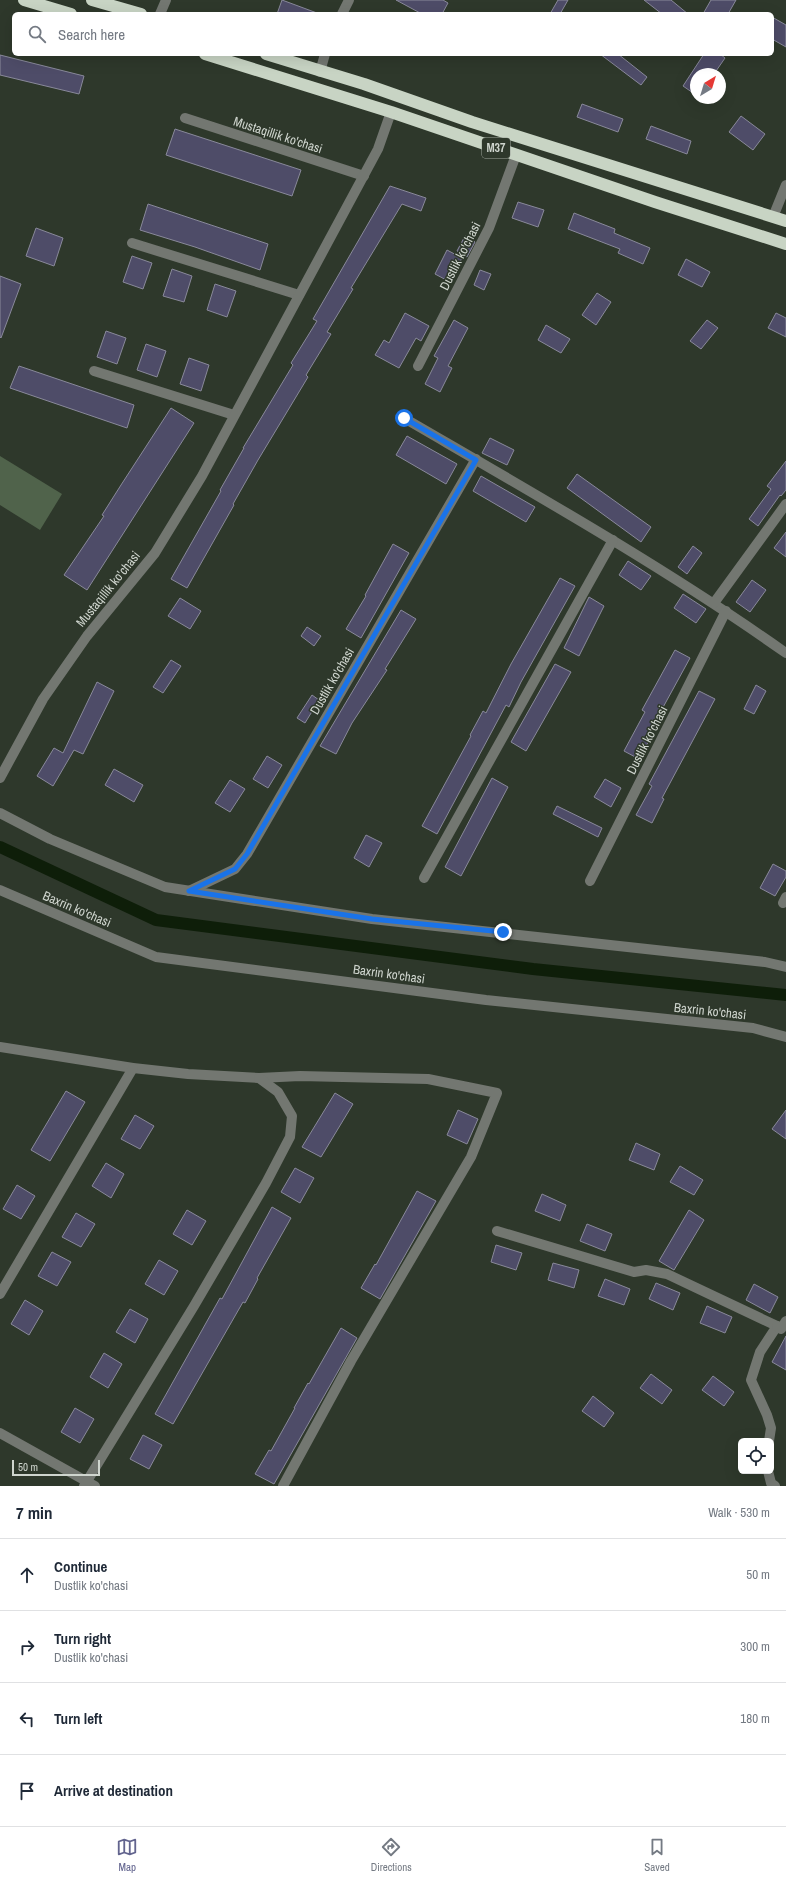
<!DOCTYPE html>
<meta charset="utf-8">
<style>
body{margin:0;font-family:"Archivo Narrow",sans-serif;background:#f6f6f7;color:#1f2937}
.controls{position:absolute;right:12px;bottom:12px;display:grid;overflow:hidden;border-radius:6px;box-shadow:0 4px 16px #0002}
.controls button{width:36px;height:36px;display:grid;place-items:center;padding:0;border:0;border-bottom:1px solid #e0e1e3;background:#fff;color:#1f2937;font:20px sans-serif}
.compass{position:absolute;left:690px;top:68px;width:36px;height:36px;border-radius:50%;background:#fff;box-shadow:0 4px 16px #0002;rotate:38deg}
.scale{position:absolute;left:12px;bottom:10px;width:88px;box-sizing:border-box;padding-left:4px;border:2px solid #cfd5ce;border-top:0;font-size:11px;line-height:14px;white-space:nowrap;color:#cfd5ce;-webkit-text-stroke:3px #2e382b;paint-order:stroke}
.stop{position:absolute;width:12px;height:12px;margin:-9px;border:3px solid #1a73e8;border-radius:50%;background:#fff}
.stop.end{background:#1a73e8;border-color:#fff;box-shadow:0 1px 4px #0008}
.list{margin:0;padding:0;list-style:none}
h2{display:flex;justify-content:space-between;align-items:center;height:52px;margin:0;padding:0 16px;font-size:17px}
h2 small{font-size:13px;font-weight:400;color:#747a83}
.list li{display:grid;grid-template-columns:26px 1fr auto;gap:12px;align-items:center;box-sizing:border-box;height:72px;padding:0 16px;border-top:1px solid #e0e1e3}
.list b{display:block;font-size:15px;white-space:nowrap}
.list p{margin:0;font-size:13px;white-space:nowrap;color:#747a83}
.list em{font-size:13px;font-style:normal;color:#747a83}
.icon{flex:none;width:22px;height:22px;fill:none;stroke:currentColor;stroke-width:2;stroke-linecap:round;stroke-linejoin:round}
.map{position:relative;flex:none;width:786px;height:1486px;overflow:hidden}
.search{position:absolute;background:#fff;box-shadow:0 4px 16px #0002;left:12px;right:12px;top:12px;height:44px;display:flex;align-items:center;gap:10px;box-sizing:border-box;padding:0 14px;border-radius:6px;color:#747a83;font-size:15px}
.sheet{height:340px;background:#fff}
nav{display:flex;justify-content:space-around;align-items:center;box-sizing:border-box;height:56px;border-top:1px solid #e0e1e3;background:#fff;font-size:11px;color:#747a83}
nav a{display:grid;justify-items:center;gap:2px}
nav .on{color:#62648e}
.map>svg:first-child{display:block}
.green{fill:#50634b}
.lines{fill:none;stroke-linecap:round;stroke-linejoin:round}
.canal{stroke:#0e1e09;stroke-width:12}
.building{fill:#4e4c68;stroke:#89899a}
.minor{stroke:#737771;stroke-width:10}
.highway{stroke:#c8d4c4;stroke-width:12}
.route{stroke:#1a73e8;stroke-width:5}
.labels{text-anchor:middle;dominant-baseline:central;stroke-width:3;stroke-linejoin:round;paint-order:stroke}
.shield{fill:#2e382b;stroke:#9fa69d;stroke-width:1}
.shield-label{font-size:12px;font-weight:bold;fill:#cfd5ce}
.street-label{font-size:13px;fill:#cfd5ce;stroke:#2e382b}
</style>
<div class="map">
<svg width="786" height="1486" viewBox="0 0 786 1486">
<rect width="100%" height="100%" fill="#2e382b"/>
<polygon class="green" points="0,456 62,494 40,530 0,505"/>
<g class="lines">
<polyline class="canal" points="0,847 156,920 533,969 786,995"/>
</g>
<g class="building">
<polygon points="282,0 317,13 317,14 277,14"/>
<polygon points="396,0 443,0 448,3 442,14 422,14"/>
<polygon points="558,0 568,0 560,14 550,14"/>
<polygon points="644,0 671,0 688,14 662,14"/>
<polygon points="711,0 736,0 728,14 703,14"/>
<polygon points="772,17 786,25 786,47 772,39"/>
<polygon points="600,54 618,54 647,77 641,85"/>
<polygon points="704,54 720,54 725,58 714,74 696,74 696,95 683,86"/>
<polygon points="0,55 84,76 79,94 0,75"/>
<polygon points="582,104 623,119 618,132 577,117"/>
<polygon points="741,116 765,134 753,150 729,132"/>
<polygon points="651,126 691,141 687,154 646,139"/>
<polygon points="175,129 301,170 292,196 166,155"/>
<polygon points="390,186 426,198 421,211 402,204 351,288 353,289 327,332 331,334 306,375 308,377 258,460 233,504 234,505 187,588 171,579 221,491 220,490 244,448 243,448 293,365 291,363 317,321 313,319"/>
<polygon points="518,202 544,210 538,227 512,218"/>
<polygon points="148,204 268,244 260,270 195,247 140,230"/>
<polygon points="574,213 615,229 614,233 650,248 643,264 618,253 620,249 568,229"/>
<polygon points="36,228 63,238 54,266 26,256"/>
<polygon points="465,236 475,242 467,257 457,251"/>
<polygon points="447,250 462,258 450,282 435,274"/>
<polygon points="132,256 152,263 143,289 123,282"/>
<polygon points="686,259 710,272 702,287 678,275"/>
<polygon points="172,269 192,276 184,302 163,296"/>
<polygon points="480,270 491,274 484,290 474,285"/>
<polygon points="0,276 21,284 1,338 0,337"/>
<polygon points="215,284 236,291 227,317 207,310"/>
<polygon points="597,293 611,302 596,325 582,315"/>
<polygon points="405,313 429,326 421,341 416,338 399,368 375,355 384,340 389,343"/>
<polygon points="776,313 786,318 786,337 768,328"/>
<polygon points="454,320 468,328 448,366 452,368 440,392 425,384 438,358 434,356"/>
<polygon points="707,320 718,328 701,349 690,341"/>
<polygon points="546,325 570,339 561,353 538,340"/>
<polygon points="106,331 126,338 117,364 97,357"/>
<polygon points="146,344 166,351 157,377 137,370"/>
<polygon points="189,358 209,365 201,391 180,384"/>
<polygon points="19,366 134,405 127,428 10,388"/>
<polygon points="171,408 194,423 87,590 64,575 104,516 102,515 121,485"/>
<polygon points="407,436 457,464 446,484 396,455"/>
<polygon points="490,438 514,450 507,465 482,453"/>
<polygon points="786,461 786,490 781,496 780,495 758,526 749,519 771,489 767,486"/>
<polygon points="577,474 651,527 641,542 567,488"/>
<polygon points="481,476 535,507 526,522 473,491"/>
<polygon points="786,532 786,557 774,548"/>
<polygon points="393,544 409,553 361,638 346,629 366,596 365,595"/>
<polygon points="693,546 702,553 687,574 678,567"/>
<polygon points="628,561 651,576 641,590 619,575"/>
<polygon points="560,578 575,586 521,682 509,707 506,705 437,834 422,826 471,736 470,735 483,711 486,713 511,664"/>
<polygon points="752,580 766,590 750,612 736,602"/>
<polygon points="683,594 706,609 696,623 674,608"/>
<polygon points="589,597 604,606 579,656 564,648"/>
<polygon points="180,598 201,611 190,629 168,616"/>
<polygon points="401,610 416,619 385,669 387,670 352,723 336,754 320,746"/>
<polygon points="307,627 321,636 314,646 301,636"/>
<polygon points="675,650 690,658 649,733 652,735 639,759 624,751 645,712 642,710"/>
<polygon points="171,660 181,666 163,693 153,687"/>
<polygon points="555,664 571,672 526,751 511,742"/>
<polygon points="97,682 114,691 83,754 74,750 53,786 37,776 54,748 63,753"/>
<polygon points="756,685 766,691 754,714 744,709"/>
<polygon points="699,691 715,699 662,798 664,799 652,823 636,815 652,786 649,784"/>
<polygon points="312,695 319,700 305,723 297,718"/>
<polygon points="267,756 282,765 268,788 253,779"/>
<polygon points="114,769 143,785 134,802 105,785"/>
<polygon points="492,778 508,787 461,876 445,867"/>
<polygon points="605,779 621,788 611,807 594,797"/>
<polygon points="230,780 245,789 230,812 215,803"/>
<polygon points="557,806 602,828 598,837 553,814"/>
<polygon points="366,835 382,843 369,867 354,858"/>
<polygon points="773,864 786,871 786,877 775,896 760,888"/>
<polygon points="66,1091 85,1102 50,1161 31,1150"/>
<polygon points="335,1093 353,1104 321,1157 302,1147"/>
<polygon points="458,1110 478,1119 467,1144 447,1135"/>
<polygon points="786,1110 786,1139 772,1129"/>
<polygon points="135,1115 154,1126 140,1149 121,1139"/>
<polygon points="636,1143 660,1154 654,1170 629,1160"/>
<polygon points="106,1163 124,1174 111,1198 92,1186"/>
<polygon points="680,1166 703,1180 694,1195 670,1182"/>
<polygon points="295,1168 314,1178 300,1203 281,1192"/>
<polygon points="17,1185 35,1196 21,1219 3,1209"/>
<polygon points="417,1191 436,1201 380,1299 361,1288 375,1264 376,1265"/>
<polygon points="542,1194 566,1205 560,1221 535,1211"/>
<polygon points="272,1207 291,1218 257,1278 258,1279 245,1303 243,1302 173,1424 155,1414 220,1298 222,1299"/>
<polygon points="187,1210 206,1221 192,1245 173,1234"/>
<polygon points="689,1210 704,1220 674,1270 659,1261"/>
<polygon points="76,1213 95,1224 81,1247 62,1237"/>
<polygon points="587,1224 612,1234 605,1251 580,1241"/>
<polygon points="496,1245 522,1253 516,1270 491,1262"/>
<polygon points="52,1252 71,1262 57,1286 38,1276"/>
<polygon points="159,1260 178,1271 164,1295 145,1284"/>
<polygon points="553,1263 579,1270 574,1288 548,1280"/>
<polygon points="605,1279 630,1289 624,1305 598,1296"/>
<polygon points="656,1283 680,1293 673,1310 649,1299"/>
<polygon points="754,1284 778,1297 770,1313 746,1300"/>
<polygon points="25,1300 43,1311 29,1335 11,1324"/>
<polygon points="707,1306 732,1317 725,1333 700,1323"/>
<polygon points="130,1309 148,1319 135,1343 116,1332"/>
<polygon points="341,1328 357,1338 274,1484 255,1474 269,1450 271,1451 295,1408 294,1408 308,1383 309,1384"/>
<polygon points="786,1336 786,1370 772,1362"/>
<polygon points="104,1353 122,1364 108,1388 90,1377"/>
<polygon points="651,1374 672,1390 662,1404 640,1388"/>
<polygon points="713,1376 734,1392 724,1406 702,1390"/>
<polygon points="593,1396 614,1413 604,1427 582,1411"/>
<polygon points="75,1408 94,1419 80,1443 61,1432"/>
<polygon points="143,1435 162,1445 149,1469 130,1459"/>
</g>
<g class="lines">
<g class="minor">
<polyline points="160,14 166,0"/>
<polyline points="342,14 349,0"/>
<polyline points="320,72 325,54"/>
<polyline points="185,118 364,176"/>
<polyline points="773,217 786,185"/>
<polyline points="132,243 299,295"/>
<polyline points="418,366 489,228 516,155"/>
<polyline points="94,371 234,415"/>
<path d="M404,418c129,75 260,149 382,235"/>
<polyline points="714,603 786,504"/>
<polyline points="0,778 43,699 87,636 155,553 202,476 378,149 391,112"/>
<polyline points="0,813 50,839 165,887 372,919 765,962 786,967"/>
<polyline points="424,878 613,540"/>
<polyline points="590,881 726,611"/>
<polyline points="0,890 156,957 486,1000 753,1028 786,1037"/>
<polyline points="189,891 235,869 247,854 476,459"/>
<polyline points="783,903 786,897"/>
<polyline points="0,1047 133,1068 188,1074 259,1078 300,1076 428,1079 497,1093 471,1157 351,1361 283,1486"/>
<polyline points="497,1231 634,1272 646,1270 667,1274 777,1326 760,1352 751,1380 767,1415 771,1428 769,1441"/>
<polyline points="0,1294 133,1068"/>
<polyline points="777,1326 781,1329 786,1321"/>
<polyline points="0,1433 95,1486"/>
<polyline points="768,1471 771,1483 775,1486"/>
<polyline points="84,1486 194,1306 266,1183 290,1137 292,1116 278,1092 259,1078"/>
</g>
<g class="highway">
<polyline points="24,0 71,14"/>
<polyline points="92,0 141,14"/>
<polyline points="205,54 391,112 655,202 786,244"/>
<polyline points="266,54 364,84 472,122 786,221"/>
</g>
</g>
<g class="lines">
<polyline class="route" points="404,418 476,460 247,854 235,869 189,891 372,919 503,932"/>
</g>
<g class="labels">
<rect class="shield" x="482" y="138" width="28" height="20" rx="3"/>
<g class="shield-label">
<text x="496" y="148">M37</text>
</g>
<g class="street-label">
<text transform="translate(278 135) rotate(18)">Mustaqillik ko'chasi</text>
<text transform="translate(460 256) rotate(-63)">Dustlik ko'chasi</text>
<text transform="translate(108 589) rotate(-51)">Mustaqillik ko'chasi</text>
<text transform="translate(332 681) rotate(-60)">Dustlik ko'chasi</text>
<text transform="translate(647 740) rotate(-63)">Dustlik ko'chasi</text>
<text transform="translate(77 909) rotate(23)">Baxrin ko'chasi</text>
<text transform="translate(389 974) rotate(8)">Baxrin ko'chasi</text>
<text transform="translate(710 1011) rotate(6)">Baxrin ko'chasi</text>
</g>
</g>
</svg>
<div class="controls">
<button><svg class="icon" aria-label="locate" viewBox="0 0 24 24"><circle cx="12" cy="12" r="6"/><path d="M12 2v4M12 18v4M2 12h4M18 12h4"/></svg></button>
</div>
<svg class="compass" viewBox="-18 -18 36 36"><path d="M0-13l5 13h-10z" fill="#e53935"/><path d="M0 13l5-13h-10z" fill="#747a83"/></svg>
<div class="scale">50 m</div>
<div class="stop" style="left:404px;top:418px"></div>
<div class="stop end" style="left:503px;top:932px"></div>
<div class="search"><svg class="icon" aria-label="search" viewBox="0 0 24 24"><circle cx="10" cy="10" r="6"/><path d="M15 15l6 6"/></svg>Search here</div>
</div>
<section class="sheet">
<h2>7 min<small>Walk · 530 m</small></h2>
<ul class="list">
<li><svg class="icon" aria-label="ahead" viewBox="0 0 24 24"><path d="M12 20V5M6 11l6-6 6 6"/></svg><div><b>Continue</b><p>Dustlik ko'chasi</p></div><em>50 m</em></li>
<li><svg class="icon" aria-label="right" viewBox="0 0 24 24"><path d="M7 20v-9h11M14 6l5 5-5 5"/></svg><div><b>Turn right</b><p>Dustlik ko'chasi</p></div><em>300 m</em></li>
<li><svg class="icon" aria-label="left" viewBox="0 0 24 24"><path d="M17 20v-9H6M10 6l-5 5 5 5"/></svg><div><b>Turn left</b></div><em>180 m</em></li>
<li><svg class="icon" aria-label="arrive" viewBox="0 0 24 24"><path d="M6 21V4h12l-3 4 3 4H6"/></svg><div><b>Arrive at destination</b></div></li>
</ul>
</section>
<nav>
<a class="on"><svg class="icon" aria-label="map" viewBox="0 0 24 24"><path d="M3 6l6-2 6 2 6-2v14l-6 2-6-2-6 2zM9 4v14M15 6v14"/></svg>Map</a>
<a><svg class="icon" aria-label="directions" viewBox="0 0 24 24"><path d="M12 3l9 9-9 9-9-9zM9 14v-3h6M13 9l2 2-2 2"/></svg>Directions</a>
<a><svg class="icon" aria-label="saved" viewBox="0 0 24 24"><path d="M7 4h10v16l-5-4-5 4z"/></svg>Saved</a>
</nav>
